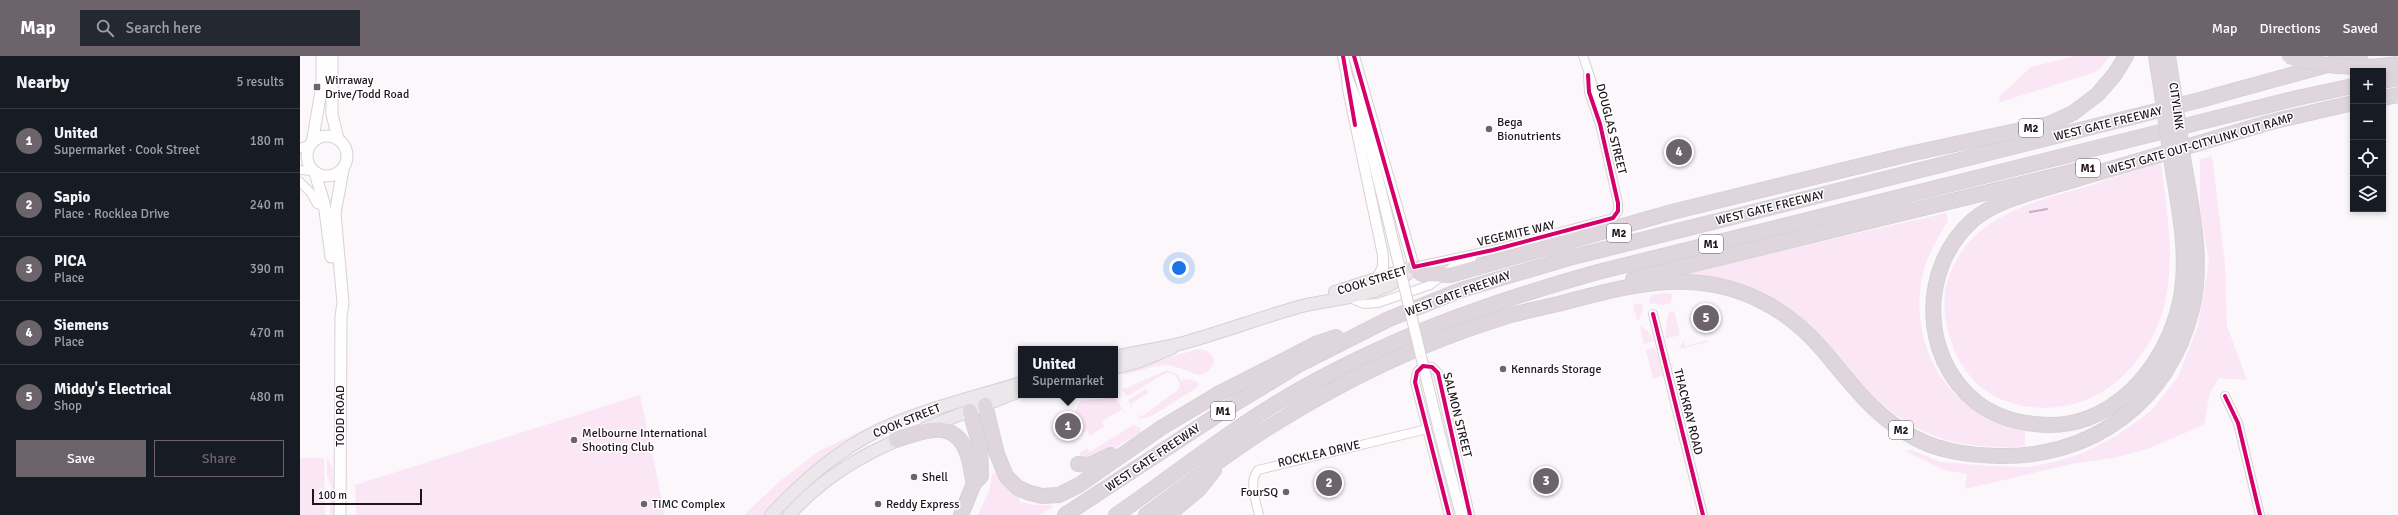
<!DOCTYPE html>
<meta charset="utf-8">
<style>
body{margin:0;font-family:Signika,sans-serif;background:#242831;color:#f1f3f6}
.controls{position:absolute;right:12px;top:12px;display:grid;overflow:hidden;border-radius:0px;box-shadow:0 2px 6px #0003}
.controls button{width:36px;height:36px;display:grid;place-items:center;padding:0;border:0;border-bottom:1px solid #363941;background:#171b24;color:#f1f3f6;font:20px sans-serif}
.scale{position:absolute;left:12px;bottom:10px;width:110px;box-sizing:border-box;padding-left:4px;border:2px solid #20151e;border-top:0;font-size:11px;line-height:14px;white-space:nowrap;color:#20151e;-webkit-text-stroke:3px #fff;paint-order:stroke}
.you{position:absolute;left:879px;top:212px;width:14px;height:14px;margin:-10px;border:3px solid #fff;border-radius:50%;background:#1a73e8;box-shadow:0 0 0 6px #1a73e833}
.badge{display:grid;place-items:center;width:26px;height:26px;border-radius:50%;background:#6d646b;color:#fff;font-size:13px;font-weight:700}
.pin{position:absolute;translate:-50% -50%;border:2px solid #fff;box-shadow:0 1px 4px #0006}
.popup{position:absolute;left:718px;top:290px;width:100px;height:52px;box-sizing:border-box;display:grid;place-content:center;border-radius:0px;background:#171b24;filter:drop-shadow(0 1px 3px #0005);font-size:13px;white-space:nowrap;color:#9ea1a6}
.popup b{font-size:15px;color:#f1f3f6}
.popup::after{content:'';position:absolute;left:50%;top:100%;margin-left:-8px;border:8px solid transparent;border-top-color:#171b24}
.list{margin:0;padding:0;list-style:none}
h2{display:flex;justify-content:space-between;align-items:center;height:52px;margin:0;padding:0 16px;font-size:17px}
h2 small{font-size:13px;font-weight:400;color:#9ea1a6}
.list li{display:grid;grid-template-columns:26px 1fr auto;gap:12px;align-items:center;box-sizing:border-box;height:64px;padding:0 16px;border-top:1px solid #363941}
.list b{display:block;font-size:15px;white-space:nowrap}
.list p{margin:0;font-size:13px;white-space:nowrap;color:#9ea1a6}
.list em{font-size:13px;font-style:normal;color:#9ea1a6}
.actions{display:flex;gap:8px;padding:12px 16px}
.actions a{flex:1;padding:9px 0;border:1px solid #6d646b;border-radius:0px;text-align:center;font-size:14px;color:#6d646b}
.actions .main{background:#6d646b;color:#fff}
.icon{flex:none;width:22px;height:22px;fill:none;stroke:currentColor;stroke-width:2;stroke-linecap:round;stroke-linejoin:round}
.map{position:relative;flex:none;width:2098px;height:459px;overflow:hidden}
header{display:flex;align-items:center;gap:24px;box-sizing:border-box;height:56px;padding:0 20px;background:#6d646b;color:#fff}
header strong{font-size:19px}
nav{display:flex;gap:22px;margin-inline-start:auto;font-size:14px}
.search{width:280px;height:36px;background:#242831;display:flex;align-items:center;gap:10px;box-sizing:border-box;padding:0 14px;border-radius:0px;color:#9ea1a6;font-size:15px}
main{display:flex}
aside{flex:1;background:#171b24}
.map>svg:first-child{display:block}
.green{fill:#fbe6f6}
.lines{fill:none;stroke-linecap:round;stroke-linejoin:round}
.stream{stroke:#cbabc4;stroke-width:2}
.minor-casing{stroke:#d8d0d6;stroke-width:10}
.tertiary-casing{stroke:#d8d0d6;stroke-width:12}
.secondary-casing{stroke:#d8d0d6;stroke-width:13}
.primary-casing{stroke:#d5d2d5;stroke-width:14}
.motorway-casing{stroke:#d5d2d5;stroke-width:16}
.minor{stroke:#fefefe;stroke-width:8}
.tertiary{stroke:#fefefe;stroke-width:10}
.secondary{stroke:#fefefe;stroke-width:11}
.primary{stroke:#ebe7ea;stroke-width:12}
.motorway{stroke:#ded6dc;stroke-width:14}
.tertiary-bridge-casing{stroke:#d8d0d6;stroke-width:12;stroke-linecap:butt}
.motorway-bridge-casing{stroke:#d5d2d5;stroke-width:16;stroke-linecap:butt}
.tertiary-bridge{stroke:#fefefe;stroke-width:10}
.motorway-bridge{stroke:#ded6dc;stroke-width:14}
.cycleway-casing{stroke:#fff;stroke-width:6}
.cycleway{stroke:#d6006c;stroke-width:4}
.poi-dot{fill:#6d646b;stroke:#fff;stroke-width:1.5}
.labels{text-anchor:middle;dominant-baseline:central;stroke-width:3;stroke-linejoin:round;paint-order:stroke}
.shield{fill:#fff;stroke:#635b62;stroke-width:1}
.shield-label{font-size:11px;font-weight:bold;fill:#20151e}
.poi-label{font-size:12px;fill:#20151e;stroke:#fff;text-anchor:start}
.street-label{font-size:12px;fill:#20151e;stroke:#fff}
</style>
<header>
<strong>Map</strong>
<div class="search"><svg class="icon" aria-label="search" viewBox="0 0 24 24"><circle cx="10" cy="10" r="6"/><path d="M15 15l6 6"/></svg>Search here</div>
<nav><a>Map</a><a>Directions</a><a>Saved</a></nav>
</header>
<main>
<aside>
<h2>Nearby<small>5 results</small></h2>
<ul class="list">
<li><span class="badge">1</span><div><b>United</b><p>Supermarket · Cook Street</p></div><em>180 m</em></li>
<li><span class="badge">2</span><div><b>Sapio</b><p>Place · Rocklea Drive</p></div><em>240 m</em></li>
<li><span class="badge">3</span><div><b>PICA</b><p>Place</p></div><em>390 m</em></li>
<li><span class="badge">4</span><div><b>Siemens</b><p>Place</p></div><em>470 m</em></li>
<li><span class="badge">5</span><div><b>Middy's Electrical</b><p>Shop</p></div><em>480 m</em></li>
</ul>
<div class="actions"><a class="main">Save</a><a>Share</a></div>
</aside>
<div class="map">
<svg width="2098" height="459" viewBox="0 0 2098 459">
<rect width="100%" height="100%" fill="#fbf7fa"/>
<g class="green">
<polygon points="1775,0 1810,0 1799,14 1790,18 1700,46 1699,41 1731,11"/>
<polygon points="1912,100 1925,208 1927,270 1947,324 1919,322 1910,336 1904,369 1847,393 1818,401 1772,408 1665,433 1667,418 1644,414 1605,395 1611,394 1641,406 1688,410 1728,411 1758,405 1784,397 1819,378 1851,355 1878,321 1898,270 1909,206 1900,152 1900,103"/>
<path d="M1861,105c5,45 14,91 5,136 -7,38 -31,75 -64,95 -39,24 -101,22 -132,-16 -15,-17 -22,-40 -25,-62 -4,-30 11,-62 33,-81 31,-27 73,-36 111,-47 24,-8 48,-17 72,-25z"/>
<path d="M1646,157l2,8c-10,16 -21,34 -25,52 -13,50 8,112 54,138 15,9 32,13 48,17v18c-79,6 -126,-17 -177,-77 -19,-23 -38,-48 -64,-64 -31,-18 -70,-21 -105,-28v-3z"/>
<polygon points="1369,237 1372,239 1371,247 1363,249 1349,247 1351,239"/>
<polygon points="1341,247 1343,252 1339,264 1337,264 1333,249"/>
<polygon points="1374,255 1380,279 1365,283 1368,257"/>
<polygon points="1340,270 1347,274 1354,285 1344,288"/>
<polygon points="1408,284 1408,286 1379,293 1383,285 1385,290"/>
<polygon points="1355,292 1363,319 1353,323 1346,294"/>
<path d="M898,293l10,2 6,9c-2,9 -7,14 -16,15l-27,-10 -16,1 -30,9 -1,-4z"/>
<polygon points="1384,311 1388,331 1376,330 1375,314"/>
<path d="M867,314l10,4 4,7 7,-2 10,3 1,4 -47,30 -12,3 -3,-5 4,3 37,-27 2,-6c-3,-7 -6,-12 -14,-11l-39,23 -5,-6z"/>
<polygon points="846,333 848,337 832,347 832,352 828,344"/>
<polygon points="340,339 365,459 56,459 55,429"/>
<polygon points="643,341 544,388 519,405 477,442 479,444 466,459 444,459 480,425 519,395 589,362 626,350"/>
<polygon points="815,341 825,357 821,354 802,365 804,370 790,380 787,374 780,379 777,377 783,370 779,360 774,358 780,345"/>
<polygon points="833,369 840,372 841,376 792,405 780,403 780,397 787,392 790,396"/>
<polygon points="0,402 24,402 25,459 0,459"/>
<polygon points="27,402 32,411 35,440 27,419"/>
<polygon points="697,416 720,440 719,446 736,449 752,449 753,451 740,459 678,459 689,435 692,418"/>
<polygon points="30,442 35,446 35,459 30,459"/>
</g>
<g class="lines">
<polyline class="stream" points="1730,156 1747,153"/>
<defs>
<g id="minor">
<polyline points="1283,0 1295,35 1299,61"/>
<polyline points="0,92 11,88"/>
<polyline points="0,114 13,115"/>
<polyline points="0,126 11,137 17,148 25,150"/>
<polyline points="1114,211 1193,194 1313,162 1318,155 1318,147 1300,68 1289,36 1288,19"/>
<polyline points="1050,242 1064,248 1078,247 1130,229 1154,210 1172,202"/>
<polyline points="1353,258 1403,459"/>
<polyline points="1925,340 1938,367 1960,459"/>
<path d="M959,459c-3,-14 -11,-33 -1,-45l169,-41"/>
<polyline points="1149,459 1115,326 1117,316 1123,310 1132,311 1138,317 1170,459"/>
</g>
<g id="tertiary">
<polyline points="1043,0 1047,20 1062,59 1085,151"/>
<polyline points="1054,0 1114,211"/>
<polyline points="1047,20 1048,33 1083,199 1083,211 1076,224"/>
<polyline points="1140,379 1161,459"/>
</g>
<g id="secondary">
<polyline points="32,0 32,58 38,83"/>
<circle cx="27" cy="100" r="20"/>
<polyline points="12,87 22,30 22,0"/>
<polyline points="15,117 24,147 31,201"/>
<polyline points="40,459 41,260 43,247 35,157 43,114"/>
</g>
<g id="primary">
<polyline points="1035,236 1111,212"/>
<path d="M815,301c23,-6 46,-8 68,-14 40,-11 79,-26 119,-37 38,-9 85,-9 112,-39"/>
<polyline points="815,312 840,305 872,292"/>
<polyline points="625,372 720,335"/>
<path d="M471,459c34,-37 77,-73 124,-92 41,-17 84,-27 126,-40"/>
<path d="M489,459c32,-36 71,-60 116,-78"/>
</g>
<g id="motorway">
<polyline points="1856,0 1862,38"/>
<polyline points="1868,0 1873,32"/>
<polyline points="2083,25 2098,22"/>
<polyline points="2083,42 2098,39"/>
<path d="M1871,102c7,46 18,94 10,139 -13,70 -71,137 -146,127 -21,-2 -42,-9 -59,-22 -56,-45 -57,-134 -3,-182 19,-16 43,-23 66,-30l232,-68 82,-19"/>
<polyline points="1114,211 1122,218 1150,219 1372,156 1609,98 1749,68 1773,57 1798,38 1815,18 1826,0"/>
<polyline points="1333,223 1783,113"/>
<polyline points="685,349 697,398 706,420 718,432 730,437 742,440 759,439 779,429 861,372 918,338 1018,287 1036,281"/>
<path d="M596,384c27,-9 58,-23 71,13 4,10 4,20 7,30"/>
<polyline points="778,408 790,409 811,399"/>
<polyline points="661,459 674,427 681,420 680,390 670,355"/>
<polyline points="765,459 931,350 1000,308 1089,263 1161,234 1269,202 1900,44 2060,0"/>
<path d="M816,459c53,-36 103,-77 159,-111 103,-62 208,-100 323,-132l699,-174 56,-12"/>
<path d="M846,459c41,-30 81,-62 125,-89 71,-45 152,-84 233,-109 18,-5 36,-9 54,-13 42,-11 87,-24 130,-22 53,2 100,27 134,67 29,34 53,69 95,90 25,13 53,16 81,17 95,2 172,-55 194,-147 12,-50 -1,-103 -9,-152"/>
<polyline points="868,459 899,433 914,414"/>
</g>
</defs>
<use href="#minor" class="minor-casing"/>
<use href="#tertiary" class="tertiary-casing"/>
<use href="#secondary" class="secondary-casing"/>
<use href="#primary" class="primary-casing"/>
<use href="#motorway" class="motorway-casing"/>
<use href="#minor" class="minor"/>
<use href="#tertiary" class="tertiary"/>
<use href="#secondary" class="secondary"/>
<use href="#primary" class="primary"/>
<use href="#motorway" class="motorway"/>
<defs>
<polyline id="tertiary-bridge" points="1085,151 1140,379"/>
<g id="motorway-bridge">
<path d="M1989,0c36,13 72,13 109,8"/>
<polyline points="1873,32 1883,101"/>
<polyline points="1862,38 1871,102"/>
</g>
</defs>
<use href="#tertiary-bridge" class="tertiary-bridge-casing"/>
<use href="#motorway-bridge" class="motorway-bridge-casing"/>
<use href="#tertiary-bridge" class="tertiary-bridge"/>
<use href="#motorway-bridge" class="motorway-bridge"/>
<defs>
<g id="cycleway">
<polyline points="1043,0 1055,69"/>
<polyline points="1054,0 1114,211 1193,194 1313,162 1318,155 1318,147 1300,68 1289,36 1288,19"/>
<polyline points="1353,258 1403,459"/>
<polyline points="1925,340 1938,367 1960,459"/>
<polyline points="1149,459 1115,326 1117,316 1123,310 1132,311 1138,317 1170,459"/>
</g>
</defs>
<use href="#cycleway" class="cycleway-casing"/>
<use href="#cycleway" class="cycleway"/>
</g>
<g class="poi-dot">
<rect x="13" y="27" width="8" height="8" rx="2"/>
<circle cx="1189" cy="73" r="4"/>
<circle cx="1203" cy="313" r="4"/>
<circle cx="274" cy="384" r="4"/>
<circle cx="614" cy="421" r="4"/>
<circle cx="986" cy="436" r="4"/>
<circle cx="344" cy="448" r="4"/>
<circle cx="578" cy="448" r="4"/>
</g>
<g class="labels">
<g class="shield">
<rect x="1719" y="63" width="24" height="18" rx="3"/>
<rect x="1776" y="103" width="24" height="18" rx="3"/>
<rect x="1307" y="168" width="24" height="18" rx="3"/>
<rect x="1399" y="179" width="24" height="18" rx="3"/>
<rect x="911" y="346" width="24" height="18" rx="3"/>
<rect x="1589" y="365" width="24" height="18" rx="3"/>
</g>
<g class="shield-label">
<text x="1731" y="72">M2</text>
<text x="1788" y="112">M1</text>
<text x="1319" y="177">M2</text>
<text x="1411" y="188">M1</text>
<text x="923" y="355">M1</text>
<text x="1601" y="374">M2</text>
</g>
<g class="poi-label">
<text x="25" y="24">Wirraway<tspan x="25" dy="14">Drive/Todd Road</tspan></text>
<text x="1197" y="66">Bega<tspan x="1197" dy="14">Bionutrients</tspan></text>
<text x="1211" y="313">Kennards Storage</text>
<text x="282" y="377">Melbourne International<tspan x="282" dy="14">Shooting Club</tspan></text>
<text x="622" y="421">Shell</text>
<text x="978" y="436" text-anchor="end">FourSQ</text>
<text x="352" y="448">TIMC Complex</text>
<text x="586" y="448">Reddy Express</text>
</g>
<g class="street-label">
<text transform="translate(1876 50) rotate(82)">CITYLINK</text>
<text transform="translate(1808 68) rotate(-14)">WEST GATE FREEWAY</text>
<text transform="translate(1311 73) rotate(76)">DOUGLAS STREET</text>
<text transform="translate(1901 88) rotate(-16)">WEST GATE OUT-CITYLINK OUT RAMP</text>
<text transform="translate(1470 152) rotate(-14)">WEST GATE FREEWAY</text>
<text transform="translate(1216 178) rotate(-13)">VEGEMITE WAY</text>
<text transform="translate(1072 225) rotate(-17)">COOK STREET</text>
<text transform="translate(1158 238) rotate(-20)">WEST GATE FREEWAY</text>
<text transform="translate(1388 356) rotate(76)">THACKRAY ROAD</text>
<text transform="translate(1157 359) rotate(76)">SALMON STREET</text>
<text transform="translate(40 360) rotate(-90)">TODD ROAD</text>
<text transform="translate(607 365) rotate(-22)">COOK STREET</text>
<text transform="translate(1019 398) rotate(-13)">ROCKLEA DRIVE</text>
<text transform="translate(853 402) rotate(-34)">WEST GATE FREEWAY</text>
</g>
</g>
</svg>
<div class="controls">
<button>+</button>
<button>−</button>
<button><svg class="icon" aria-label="locate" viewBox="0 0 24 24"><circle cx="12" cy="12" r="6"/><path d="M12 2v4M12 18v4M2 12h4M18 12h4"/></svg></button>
<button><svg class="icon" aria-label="layers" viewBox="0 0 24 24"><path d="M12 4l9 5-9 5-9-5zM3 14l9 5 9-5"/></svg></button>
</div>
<div class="scale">100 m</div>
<div class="you"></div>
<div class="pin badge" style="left:768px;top:370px">1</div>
<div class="popup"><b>United</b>Supermarket</div>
<div class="pin badge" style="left:1029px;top:427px">2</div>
<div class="pin badge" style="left:1246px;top:425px">3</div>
<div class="pin badge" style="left:1379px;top:96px">4</div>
<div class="pin badge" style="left:1406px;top:262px">5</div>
</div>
</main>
